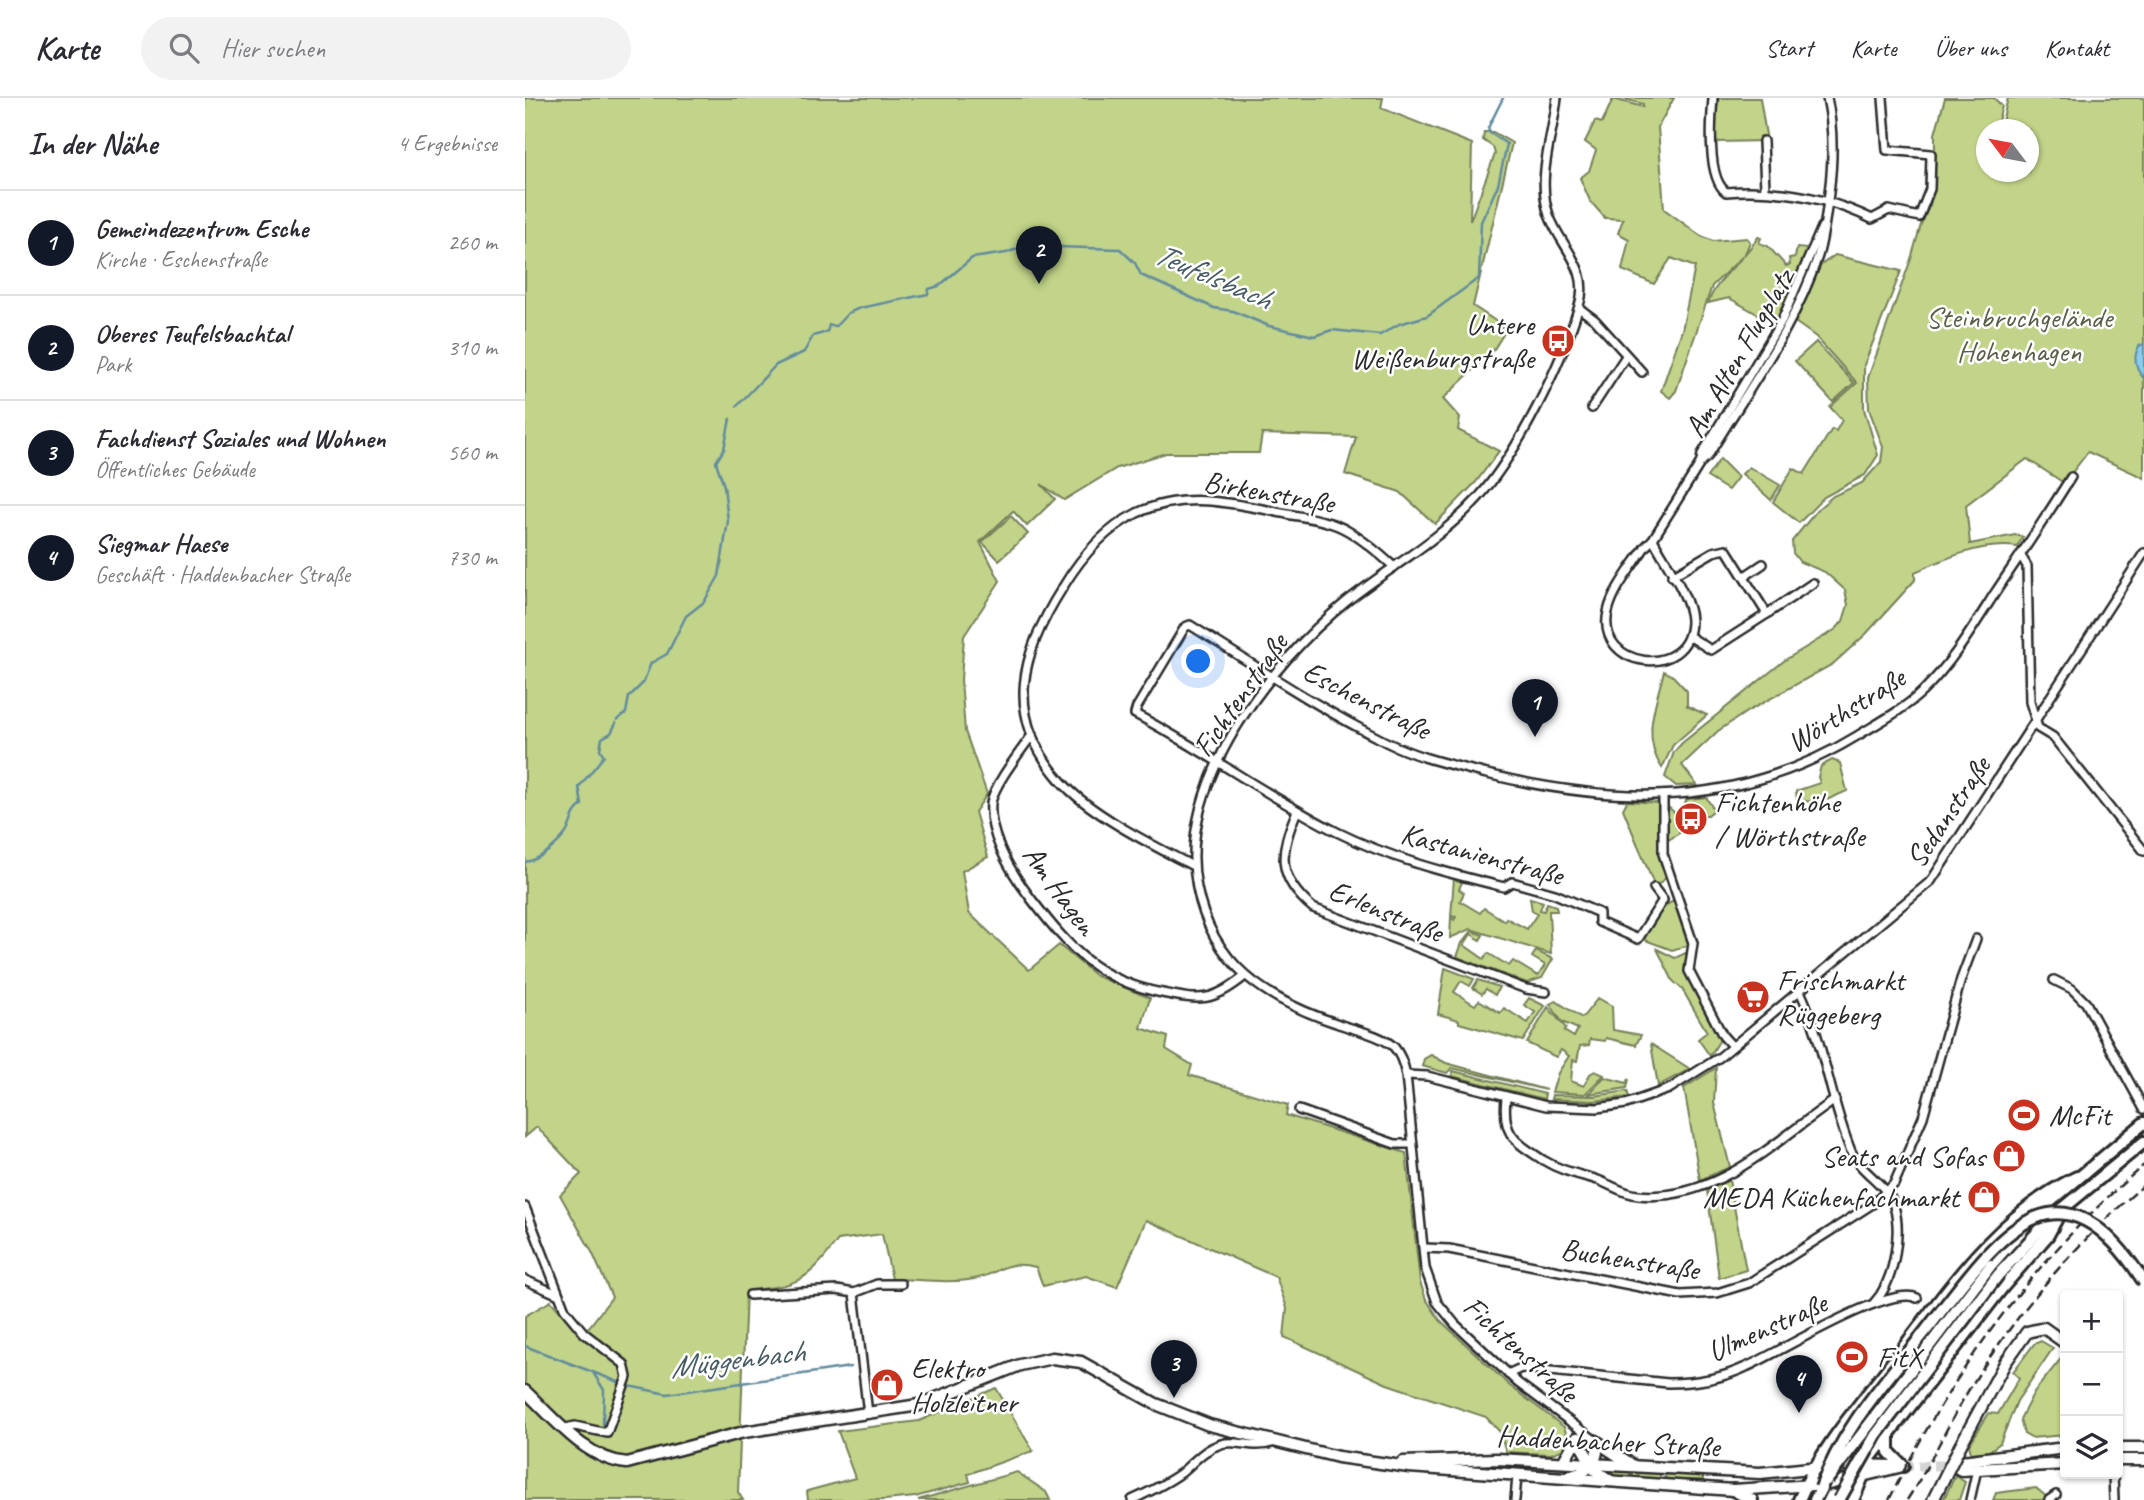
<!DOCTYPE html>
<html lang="de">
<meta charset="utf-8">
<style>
body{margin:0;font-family:Caveat,sans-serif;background:#f2f2f3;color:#2b2b33}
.controls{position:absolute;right:21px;bottom:21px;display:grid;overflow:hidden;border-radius:7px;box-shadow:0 2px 5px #0004}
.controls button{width:63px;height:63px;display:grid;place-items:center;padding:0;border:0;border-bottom:2px solid #e1e1e2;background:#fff;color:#2b2b33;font:35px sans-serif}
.compass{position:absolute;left:1451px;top:21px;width:63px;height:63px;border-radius:50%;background:#fff;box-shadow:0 2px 5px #0004;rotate:302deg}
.you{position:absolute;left:674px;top:564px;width:24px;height:24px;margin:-18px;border:5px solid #fff;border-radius:50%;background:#1a73e8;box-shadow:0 0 0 10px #1a73e833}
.badge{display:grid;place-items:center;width:46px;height:46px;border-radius:50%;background:#111827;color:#fff;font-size:23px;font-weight:700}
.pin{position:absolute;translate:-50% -58px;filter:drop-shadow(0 2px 4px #0008)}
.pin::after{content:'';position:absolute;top:37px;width:24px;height:21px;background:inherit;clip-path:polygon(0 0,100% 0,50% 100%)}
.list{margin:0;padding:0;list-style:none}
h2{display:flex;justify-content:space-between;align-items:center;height:91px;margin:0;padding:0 28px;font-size:30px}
h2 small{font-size:23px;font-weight:400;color:#7c7c81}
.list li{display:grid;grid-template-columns:46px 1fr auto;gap:21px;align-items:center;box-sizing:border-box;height:105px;padding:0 28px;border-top:2px solid #e1e1e2}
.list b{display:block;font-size:26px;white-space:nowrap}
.list p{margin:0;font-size:23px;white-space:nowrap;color:#7c7c81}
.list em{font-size:23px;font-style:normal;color:#7c7c81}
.icon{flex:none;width:38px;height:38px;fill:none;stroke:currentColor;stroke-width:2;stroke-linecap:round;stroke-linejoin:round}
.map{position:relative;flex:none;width:1619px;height:1402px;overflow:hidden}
header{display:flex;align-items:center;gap:42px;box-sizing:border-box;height:98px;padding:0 35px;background:#fff;border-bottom:2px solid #e1e1e2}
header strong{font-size:33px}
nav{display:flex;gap:38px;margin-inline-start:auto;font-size:24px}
.search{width:490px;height:63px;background:#f2f2f3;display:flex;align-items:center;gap:18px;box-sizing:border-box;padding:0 24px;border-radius:38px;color:#7c7c81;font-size:26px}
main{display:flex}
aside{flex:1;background:#fff}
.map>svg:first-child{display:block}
.green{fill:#c1d489;stroke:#76805a;stroke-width:2;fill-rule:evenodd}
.water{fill:#88cbea;stroke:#638b9e;stroke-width:2}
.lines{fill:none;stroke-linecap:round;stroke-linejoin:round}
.stream{stroke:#638b9e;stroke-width:2.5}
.secondary-tunnel{stroke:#d5d5d5;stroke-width:10;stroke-dasharray:10 5;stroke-linecap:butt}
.street-casing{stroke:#2b2b2b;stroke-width:12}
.secondary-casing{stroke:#2b2b2b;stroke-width:15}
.primary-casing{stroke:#2b2b2b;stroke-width:16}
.street{stroke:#fff;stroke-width:7}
.secondary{stroke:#fff;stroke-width:10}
.primary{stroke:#fff;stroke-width:10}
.rail{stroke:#2b2b2b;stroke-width:2.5;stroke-dasharray:10 5;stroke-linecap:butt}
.secondary-bridge-casing{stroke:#2b2b2b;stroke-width:15;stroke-linecap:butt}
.primary-bridge-casing{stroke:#2b2b2b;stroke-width:16;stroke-linecap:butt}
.secondary-bridge{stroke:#fff;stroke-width:10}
.primary-bridge{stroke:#fff;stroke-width:10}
.labels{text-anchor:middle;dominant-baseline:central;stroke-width:5;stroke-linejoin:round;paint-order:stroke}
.park-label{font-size:30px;fill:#585e47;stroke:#fff}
.poi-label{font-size:30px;fill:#2b2b2b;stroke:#fff;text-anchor:start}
.street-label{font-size:30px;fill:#2b2b2b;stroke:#fff}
.water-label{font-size:32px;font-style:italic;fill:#475b64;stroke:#fff}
</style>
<header>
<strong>Karte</strong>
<div class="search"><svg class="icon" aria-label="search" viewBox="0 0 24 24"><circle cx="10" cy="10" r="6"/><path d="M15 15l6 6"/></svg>Hier suchen</div>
<nav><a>Start</a><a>Karte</a><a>Über uns</a><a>Kontakt</a></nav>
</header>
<main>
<aside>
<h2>In der Nähe<small>4 Ergebnisse</small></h2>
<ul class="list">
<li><span class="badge">1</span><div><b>Gemeindezentrum Esche</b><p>Kirche · Eschenstraße</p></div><em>260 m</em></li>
<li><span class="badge">2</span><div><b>Oberes Teufelsbachtal</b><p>Park</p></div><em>310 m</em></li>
<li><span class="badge">3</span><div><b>Fachdienst Soziales und Wohnen</b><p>Öffentliches Gebäude</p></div><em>560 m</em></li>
<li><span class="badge">4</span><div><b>Siegmar Haese</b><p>Geschäft · Haddenbacher Straße</p></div><em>730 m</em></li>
</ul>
</aside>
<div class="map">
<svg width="1619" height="1402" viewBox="0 0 1619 1402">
<rect width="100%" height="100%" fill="#fff"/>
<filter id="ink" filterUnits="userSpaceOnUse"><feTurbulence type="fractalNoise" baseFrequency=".0143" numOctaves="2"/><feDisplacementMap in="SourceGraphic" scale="14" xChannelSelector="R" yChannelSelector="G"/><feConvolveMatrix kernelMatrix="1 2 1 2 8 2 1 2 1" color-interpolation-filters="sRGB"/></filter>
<g filter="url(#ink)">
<g class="green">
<path d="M0,0h858l-2,10 91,36 -2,77 25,-67 -2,-7 -10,-7 1,-8h9l19,11 -39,163 30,20 -4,4 5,3 -10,16 -51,50 17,19 -2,12 41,21 -23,31 -41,42 -35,-32 -55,-18 11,-37 -94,-3 -3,19h-93l-49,15 -53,32 -23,-16 14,15 -28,27 -14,-15 -33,31 20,39 -36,55 -3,44 4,51 22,63 -12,18 13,45 -26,14 7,42 60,57 30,-25 37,31 54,22 -9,30 27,9 -2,12 26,16 -3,10 99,30 -2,10 120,38 14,129 6,17 14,21 70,66 54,41 5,14 -5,8 -13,5 -45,-2 -6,-20 -14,-15 -99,-33 -103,-47 3,-29 -11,-31 -130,-57 -29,67 -31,-11 -43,10 -7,-19c-35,-8 -35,7 -62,12 -26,5 -57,0 -82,0l-10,-45 -44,6c-32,43 -40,45 -92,51l-8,201 5,8h-218v-184l26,-15 27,31 11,-5 23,-30 -20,-45 -32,-57 21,-21 -44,-47 -12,10z"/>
<polygon points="1095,0 1149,0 1133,29 1139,111 1176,138 1188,143 1222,140 1225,144 1220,156 1187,188 1151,293 1145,300 1136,293 1157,232 1170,169 1146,160 1129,186 1097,172 1104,141 1093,135 1098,121 1080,120 1065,103 1055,80 1064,73 1071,52 1060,44 1070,23 1077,25 1088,1 1118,9 1118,6"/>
<polygon points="1194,0 1235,0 1242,43 1191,44 1190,16"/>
<path d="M1420,0h49l8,8 -5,19 4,1 7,-28h136v380l-56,-26 -24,31 -37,-24 -61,46 4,39 45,-9 8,2 -6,10c-34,-5 -71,11 -102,25v8l-49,54 -33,30 -85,47 -30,20 -36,34 15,20 -21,1 -11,-9 9,-25 8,-9 103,-83 51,-31 7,-8 5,-16 -3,-15 -20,-18 -25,-10 -7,-9 -1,-12 26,-32 15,-13 29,-13 19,-21 2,-15 -14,-38 -1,-31 43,-119 11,-38 8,-16 5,-24v-47zM1462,32h42v42h-42z"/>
<path d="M1233,139l3,1 -2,5 9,3 18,20 4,-1 -1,-7 6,-1 2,-9 11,1 -33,75 -46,-26 -21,5c8,-24 36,-43 50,-66z"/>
<polygon points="1310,157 1376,173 1339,267 1339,311 1353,357 1340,377 1299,399 1274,425 1248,404 1268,370 1279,376 1307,331 1311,333 1317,322 1305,309 1332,285 1291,239 1270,224 1296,167"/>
<polygon points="1291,244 1329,285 1308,304 1270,263"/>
<polygon points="1195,361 1213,379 1203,392 1182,379"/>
<polygon points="1224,369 1255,387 1246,402 1217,376"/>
<polygon points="486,418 503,436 474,462 457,444"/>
<path d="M1139,573l9,5 14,15v15l20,9 -34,30 -11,23c-21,-31 -6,-64 2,-97z"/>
<polygon points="1307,662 1315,665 1322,693 1295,705 1272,702 1271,693 1295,685 1293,679 1296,668"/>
<polygon points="1181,699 1189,712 1183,717 1176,717 1160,705 1162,701"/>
<polygon points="1102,703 1135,705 1135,756 1142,779 1130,789 1098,711"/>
<polygon points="1142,708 1159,723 1168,726 1142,743"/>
<polygon points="929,780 938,782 934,791 939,795 935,803 955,815 959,810 980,823 981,820 1002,831 1012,816 1007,813 1005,800 1018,804 1015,812 1019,813 1022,805 1031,808 1032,813 1024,813 1026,856 946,831 925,840 926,819 929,822 931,819 926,818"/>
<polygon points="1150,802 1164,847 1147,852 1120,842 1119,836 1135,811"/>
<polygon points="947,833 958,837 955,842 946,836 939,847 959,861 963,855 984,868 988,863 1013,878 1020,867 1007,859 1011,853 1028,861 1017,880 1002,885 932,859 937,845"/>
<polygon points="1132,851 1150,860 1163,854 1161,874 1196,940 1185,958 1173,941 1182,934 1157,891 1148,883"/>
<polygon points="920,870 949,881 945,888 936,883 929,894 950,907 954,902 975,915 979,910 1003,925 1010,914 999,907 1004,900 1020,908 998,943 934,925 934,922 913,916"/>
<polygon points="953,882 974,889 970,897 961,891 957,896 948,890"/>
<polygon points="1073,900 1087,908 1088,932 1116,937 1111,947 1081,940 1080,943 1065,941 1064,947 1055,948 1052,963 1048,962 1046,983 1059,988 1065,976 1070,973 1079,977 1060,996 1027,994 1033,975 1044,958 1036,952 1031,959 1002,945 1023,909 1041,930 1039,933 1049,939 1053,931 1037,924 1025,906 1031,903 1057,920"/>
<polygon points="1126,946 1165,971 1133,988"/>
<polygon points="906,957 921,965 1021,992 927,970 922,975 897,968 899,961"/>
<polygon points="1191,970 1189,1005 1205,1069 1175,1082 1159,990"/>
<polygon points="928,973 1020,996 1019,1001 927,978"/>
<polygon points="1079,979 1102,985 1104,981 1102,990 1064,996"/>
<polygon points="1102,993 1104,999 1069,1003 1026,1001 1027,997 1069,998"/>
<polygon points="1204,1082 1221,1172 1194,1180 1182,1092"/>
<polygon points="1516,1243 1528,1250 1492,1303 1475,1345 1463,1354 1446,1355 1444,1347 1464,1315 1473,1316 1494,1280 1488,1274 1509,1246"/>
<polygon points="1538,1258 1540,1337 1506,1340 1499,1336 1495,1321 1509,1294"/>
<polygon points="471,1290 508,1353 443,1376 445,1384 390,1399 360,1402 283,1402 282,1393 330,1380 313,1333 394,1323"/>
<polygon points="1072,1370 1135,1373 1135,1382 1083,1378"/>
<polygon points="1141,1373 1178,1376 1178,1382 1140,1382"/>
<polygon points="492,1374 521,1394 525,1402 393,1402"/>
<polygon points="1430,1378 1440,1384 1434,1402 1418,1402"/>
<polygon points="1511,1390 1522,1399 1517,1402 1468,1402 1471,1395"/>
</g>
<path class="water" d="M1619,246v35c-8,-10 -12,-21 -5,-33z"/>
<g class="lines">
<g class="stream">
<polyline points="212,308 251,267 279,254 288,238 302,234 304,227 311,228 323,215 335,210 403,196 404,191 414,188 447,160 481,155 500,148 595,151 610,165 616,177 689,210 708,213 744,228 789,238 807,232 855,237 874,226 902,218 954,180 956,124 973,87 982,46 965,35 963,30 978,0"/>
<polyline points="92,622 101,615 104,599 118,585 126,565 142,556 161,518 179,504 194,478 203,423 199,388 191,364 199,351 205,321"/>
<path d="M0,764c14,-1 33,-18 41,-29 7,-11 4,-19 16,-28l-3,-18 25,-31 -4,-7 2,-11 9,-5 5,-10"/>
<polyline points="0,1248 96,1285"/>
<polyline points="69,1276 79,1292 78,1326"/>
<polyline points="104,1288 142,1296 325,1269"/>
</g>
<polyline class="secondary-tunnel" points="1378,1368 1427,1367"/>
<defs>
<g id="street">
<path d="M1032,0c-4,37 -21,81 -8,117 12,33 42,53 30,91 -18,59 -61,147 -101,192 -38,42 -88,69 -132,104 -76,62 -170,182 -149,286 15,77 70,112 139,135 18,7 44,11 58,24 7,8 10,18 12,28l19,193 12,34 18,22 63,59 78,58"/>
<path d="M1188,0c-2,24 -6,80 13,94 51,-4 100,5 146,27l17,-9 30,7 11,-28 1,-35 -44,-4 -4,-52"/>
<polyline points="1238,43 1240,91"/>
<polyline points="1054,210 1070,222 1117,274"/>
<polyline points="1067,310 1101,258"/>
<polyline points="1176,363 1177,356 1257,222 1297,129"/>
<path d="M1128,441c11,21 38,59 38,82 -1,60 -96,48 -83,-9 5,-23 25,-46 37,-65l8,-8 48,-77 7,-6c38,-64 87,-128 110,-200 6,-20 8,-42 11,-63 4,-31 5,-64 -2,-95"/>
<polyline points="1496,458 1502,468 1505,604 1513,630 1528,639 1619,753"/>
<polyline points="1147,478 1188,454 1201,451 1242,516 1186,552 1164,538"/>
<polyline points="1220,478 1238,466"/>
<polyline points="1242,516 1288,485"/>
<path d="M507,637c-11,16 -38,49 -41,68 -3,33 22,72 41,97 39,50 65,80 130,93 39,8 51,9 83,-17"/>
<polyline points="1138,697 1138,756 1168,845 1164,873 1198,938 1207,948"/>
<path d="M772,713c-18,42 -21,66 16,97l213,81 20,3"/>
<path d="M668,768c-39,-20 -105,-53 -133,-86 -57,-65 -39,-127 3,-193 18,-30 42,-58 74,-74 49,-23 100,-9 150,1 21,4 43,6 61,17 17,10 32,23 46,36"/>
<path d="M1129,790l9,12 -25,39 -39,-17v-9l-44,-19 -43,-12 -8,5c-57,-14 -115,-29 -167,-55 -69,-35 -133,-82 -202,-118l2,-7 48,-80 5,-2c64,40 128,83 196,117 32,16 67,23 101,32 132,32 252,34 370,-38 23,-14 46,-26 66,-45 29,-28 51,-65 72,-98 26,-39 52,-77 76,-116"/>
<polyline points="1529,882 1547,891 1561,905 1619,1011"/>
<path d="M1275,893c24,51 30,109 51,160 9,22 36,32 43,55 8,28 0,76 -20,97"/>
<polyline points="881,977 902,978 1021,1008 1072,1010 1101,1006 1144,991 1195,959 1406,783 1619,455"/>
<path d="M981,1000c-4,37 8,43 37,62 18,11 35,14 55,20 13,5 26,14 40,15 78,8 138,-55 197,-95"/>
<polyline points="774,1012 870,1046 887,1046"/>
<polyline points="0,1109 40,1212 59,1235 99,1266 102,1279 82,1335 50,1328 41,1330"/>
<polyline points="899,1150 924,1151 1155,1197 1192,1195 1224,1185 1349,1105 1369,1086 1398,1019 1436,881 1451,841"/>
<polyline points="0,1182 32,1196"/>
<polyline points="329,1195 352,1186 376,1186"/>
<polyline points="225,1197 312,1192 329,1195 343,1316"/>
<path d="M983,1276l13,-6 147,15c28,0 53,-4 78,-16 33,-14 142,-83 171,-69"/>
<polyline points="1588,1376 1589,1402"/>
<path d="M607,1402c17,-8 34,-16 49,-27 13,-11 23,-24 40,-29 18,-5 30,6 55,-2"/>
<polyline points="990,1402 992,1378"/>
<polyline points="1445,1402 1452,1371"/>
<polyline points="1524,1402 1531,1397"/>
</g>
<g id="secondary">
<path d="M0,1293c29,27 60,68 102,72l117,-31 175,-27 101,-40 32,-7 29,4 75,42 53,21 129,32 71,10 324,23 96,-6 74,-18"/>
<polyline points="1052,1340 1070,1372 1086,1383"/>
<polyline points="1071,1343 1107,1367"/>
<polyline points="1435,1348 1480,1265 1502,1234 1519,1230 1540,1245"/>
<polyline points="1593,1350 1619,1350"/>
<polyline points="1593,1362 1619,1362"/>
<polyline points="878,1364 972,1361 1235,1375 1295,1369"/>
<polyline points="1038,1364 1052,1340"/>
<polyline points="1310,1367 1376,1368"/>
<polyline points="1427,1367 1437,1363 1540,1350"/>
<polyline points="1427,1367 1436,1372 1540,1366"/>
<path d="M1044,1378c18,-2 32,-16 27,-35"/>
<polyline points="1408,1402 1417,1384"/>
</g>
<g id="primary">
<polyline points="1466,1167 1513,1114 1619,1025"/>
<polyline points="1474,1176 1524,1122 1619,1044"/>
<polyline points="1364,1336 1364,1354 1378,1368"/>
<polyline points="1208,1392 1227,1402"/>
<path d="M1274,1402c21,-51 59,-93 92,-136 55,-71 103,-147 186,-187"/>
<polyline points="1290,1402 1296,1390"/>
<polyline points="1328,1402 1346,1359 1477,1190 1523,1137 1537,1111"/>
</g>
</defs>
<use href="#street" class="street-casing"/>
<use href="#secondary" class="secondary-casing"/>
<use href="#primary" class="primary-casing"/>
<use href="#street" class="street"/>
<use href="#secondary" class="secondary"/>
<use href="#primary" class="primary"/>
<g class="rail">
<path d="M1364,1402c64,-129 144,-241 255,-335"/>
<path d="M1382,1402c25,-38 42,-79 66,-117 48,-76 103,-140 171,-198"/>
</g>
<defs>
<polyline id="secondary-bridge" points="1417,1384 1435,1348"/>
<g id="primary-bridge">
<polyline points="1302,1382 1466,1167"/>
<path d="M1296,1390c21,-60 65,-107 103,-155 68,-86 130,-192 220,-51"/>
<polyline points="1314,1402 1351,1337 1474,1176"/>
</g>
</defs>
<use href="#secondary-bridge" class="secondary-bridge-casing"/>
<use href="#primary-bridge" class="primary-bridge-casing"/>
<use href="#secondary-bridge" class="secondary-bridge"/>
<use href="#primary-bridge" class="primary-bridge"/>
</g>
</g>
<defs>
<symbol id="bus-disc" viewBox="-11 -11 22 22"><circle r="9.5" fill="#c8321e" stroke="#fff"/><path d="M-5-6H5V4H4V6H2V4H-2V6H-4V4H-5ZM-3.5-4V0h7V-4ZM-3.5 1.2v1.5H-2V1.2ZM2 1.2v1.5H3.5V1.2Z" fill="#fff"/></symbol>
<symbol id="supermarket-disc" viewBox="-11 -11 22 22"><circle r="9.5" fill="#c8321e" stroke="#fff"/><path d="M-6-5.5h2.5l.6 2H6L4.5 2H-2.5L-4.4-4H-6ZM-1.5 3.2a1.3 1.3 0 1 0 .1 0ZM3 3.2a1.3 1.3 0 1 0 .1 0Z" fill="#fff"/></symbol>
<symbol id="stadium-disc" viewBox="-11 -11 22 22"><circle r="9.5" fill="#c8321e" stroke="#fff"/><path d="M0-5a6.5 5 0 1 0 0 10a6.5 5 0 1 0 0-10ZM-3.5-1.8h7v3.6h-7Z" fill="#fff"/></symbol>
<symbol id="shop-disc" viewBox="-11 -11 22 22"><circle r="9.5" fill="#c8321e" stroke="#fff"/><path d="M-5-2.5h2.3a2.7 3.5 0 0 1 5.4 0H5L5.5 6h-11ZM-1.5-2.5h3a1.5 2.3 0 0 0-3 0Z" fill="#fff"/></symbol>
</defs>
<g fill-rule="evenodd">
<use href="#bus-disc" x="1014" y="224" width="38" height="38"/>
<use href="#bus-disc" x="1147" y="702" width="38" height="38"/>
<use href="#supermarket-disc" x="1209" y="880" width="38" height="38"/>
<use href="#stadium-disc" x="1480" y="998" width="38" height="38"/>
<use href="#shop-disc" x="1465" y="1039" width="38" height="38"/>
<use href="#shop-disc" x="1440" y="1080" width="38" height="38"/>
<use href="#stadium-disc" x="1308" y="1240" width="38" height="38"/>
<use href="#shop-disc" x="343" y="1268" width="38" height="38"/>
</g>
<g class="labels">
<g class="park-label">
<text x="1494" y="219">Steinbruchgelände<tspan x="1494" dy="34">Hohenhagen</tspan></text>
</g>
<g class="poi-label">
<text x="1009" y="226" text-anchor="end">Untere<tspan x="1009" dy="34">Weißenburgstraße</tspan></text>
<text x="1190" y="704">Fichtenhöhe<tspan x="1190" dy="34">/ Wörthstraße</tspan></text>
<text x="1252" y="882">Frischmarkt<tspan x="1252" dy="34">Rüggeberg</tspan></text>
<text x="1524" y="1017">McFit</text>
<text x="1460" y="1058" text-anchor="end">Seats and Sofas</text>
<text x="1434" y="1099" text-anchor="end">MEDA Küchenfachmarkt</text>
<text x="1352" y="1259">FitX</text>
<text x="386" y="1270">Elektro<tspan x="386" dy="34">Holzleitner</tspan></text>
</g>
<g class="street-label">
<text transform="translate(1214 255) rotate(-60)">Am Alten Flugplatz</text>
<text transform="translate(744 394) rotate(10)">Birkenstraße</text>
<text transform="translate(715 597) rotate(-55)">Fichtenstraße</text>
<text transform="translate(842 602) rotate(27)">Eschenstraße</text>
<text transform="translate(1321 612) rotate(-32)">Wörthstraße</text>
<text transform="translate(1423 714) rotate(-56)">Sedanstraße</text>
<text transform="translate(957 756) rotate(15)">Kastanienstraße</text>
<text transform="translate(535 792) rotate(54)">Am Hagen</text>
<text transform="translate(861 813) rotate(22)">Erlenstraße</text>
<text transform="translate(1105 1161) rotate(9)">Buchenstraße</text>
<text transform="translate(1242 1229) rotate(-24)">Ulmenstraße</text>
<text transform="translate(996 1251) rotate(42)">Fichtenstraße</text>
<text transform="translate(1083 1343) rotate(3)">Haddenbacher Straße</text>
</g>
<g class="water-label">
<text transform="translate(688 178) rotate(23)">Teufelsbach</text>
<text transform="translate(212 1261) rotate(-7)">Müggenbach</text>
</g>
</g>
</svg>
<div class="controls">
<button>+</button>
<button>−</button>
<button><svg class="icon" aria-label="layers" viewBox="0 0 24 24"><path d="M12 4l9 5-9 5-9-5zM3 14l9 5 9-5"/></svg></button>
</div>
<svg class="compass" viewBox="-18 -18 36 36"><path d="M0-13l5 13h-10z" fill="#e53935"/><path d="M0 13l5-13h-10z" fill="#7c7c81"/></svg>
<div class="you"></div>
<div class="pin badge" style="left:1010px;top:639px">1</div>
<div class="pin badge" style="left:514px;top:186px">2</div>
<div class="pin badge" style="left:649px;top:1300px">3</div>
<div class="pin badge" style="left:1274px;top:1315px">4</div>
</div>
</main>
